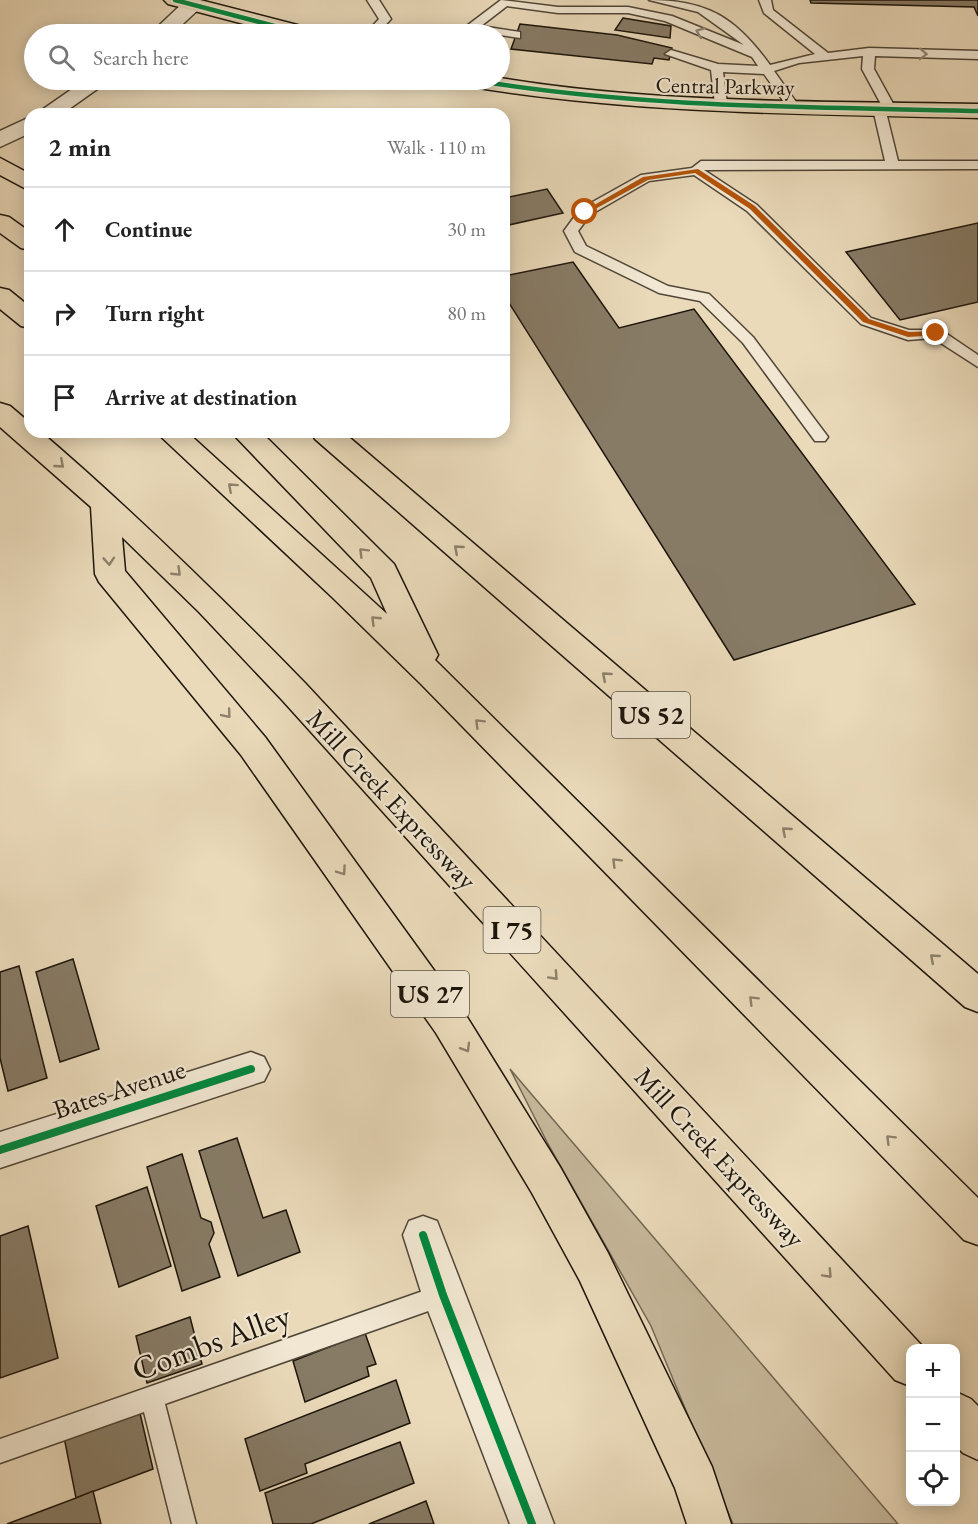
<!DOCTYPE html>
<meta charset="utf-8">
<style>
body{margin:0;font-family:"EB Garamond",serif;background:#f2f2f2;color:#222}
.controls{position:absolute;right:18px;bottom:18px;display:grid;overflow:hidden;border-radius:12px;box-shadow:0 3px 15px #0003}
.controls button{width:54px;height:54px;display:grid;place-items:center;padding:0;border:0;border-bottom:2px solid #e0e0e0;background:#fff;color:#222;font:30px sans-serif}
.stop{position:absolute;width:18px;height:18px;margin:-14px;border:4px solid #b45309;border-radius:50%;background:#fff}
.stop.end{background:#b45309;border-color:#fff;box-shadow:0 2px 6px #0008}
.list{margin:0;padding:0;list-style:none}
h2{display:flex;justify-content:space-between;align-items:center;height:78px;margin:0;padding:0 24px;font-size:26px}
h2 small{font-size:20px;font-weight:400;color:#767676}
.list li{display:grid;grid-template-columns:39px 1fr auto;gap:18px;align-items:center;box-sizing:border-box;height:84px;padding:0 24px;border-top:2px solid #e0e0e0}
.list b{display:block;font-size:22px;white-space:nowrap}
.list em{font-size:20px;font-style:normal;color:#767676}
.icon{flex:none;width:33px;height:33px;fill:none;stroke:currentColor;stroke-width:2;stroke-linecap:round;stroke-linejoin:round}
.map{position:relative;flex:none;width:978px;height:1524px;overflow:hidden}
.search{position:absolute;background:#fff;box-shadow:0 3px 15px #0003;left:24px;top:24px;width:486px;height:66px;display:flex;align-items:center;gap:15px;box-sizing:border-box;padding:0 21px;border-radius:33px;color:#767676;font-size:22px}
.panel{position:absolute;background:#fff;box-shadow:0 3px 15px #0003;left:24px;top:108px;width:486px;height:330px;border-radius:18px}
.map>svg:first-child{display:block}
.green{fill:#c7b99c;stroke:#726754;stroke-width:1.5}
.building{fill:#877b66;stroke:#1c150b;stroke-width:1.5}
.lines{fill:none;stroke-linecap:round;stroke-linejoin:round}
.service-casing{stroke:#504637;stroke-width:3}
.minor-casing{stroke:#504637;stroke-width:3}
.tertiary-casing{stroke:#504637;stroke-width:3}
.primary-casing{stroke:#1c150b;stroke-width:3}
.motorway-casing{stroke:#1c150b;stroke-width:3}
.service{fill:#f1e7d2;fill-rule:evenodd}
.minor{fill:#f1e7d2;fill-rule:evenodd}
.tertiary{fill:#f1e7d2;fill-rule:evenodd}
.primary{fill:#eadaba;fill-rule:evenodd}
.motorway{fill:#eadaba;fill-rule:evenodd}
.cycleway-far1-casing{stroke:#f1e7d2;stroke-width:8}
.cycleway-casing{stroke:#f1e7d2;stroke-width:11}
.cycleway-far1{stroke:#00873e;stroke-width:4.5}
.cycleway{stroke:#00873e;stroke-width:8}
.oneway{stroke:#918878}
.oneway2{stroke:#8d816b}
.route{fill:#b45309}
.labels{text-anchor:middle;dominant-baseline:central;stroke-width:4.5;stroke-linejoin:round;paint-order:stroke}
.far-street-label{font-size:22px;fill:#1c150b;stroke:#f1e7d2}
.shield{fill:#f1e7d2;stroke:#5c5447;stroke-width:1.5}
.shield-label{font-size:26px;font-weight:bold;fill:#1c150b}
.street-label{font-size:27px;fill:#1c150b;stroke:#f1e7d2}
.near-street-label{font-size:33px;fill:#1c150b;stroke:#f1e7d2}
</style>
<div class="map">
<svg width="978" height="1524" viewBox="0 0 978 1524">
<rect width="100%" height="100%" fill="#eadaba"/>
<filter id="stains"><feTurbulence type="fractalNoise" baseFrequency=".00333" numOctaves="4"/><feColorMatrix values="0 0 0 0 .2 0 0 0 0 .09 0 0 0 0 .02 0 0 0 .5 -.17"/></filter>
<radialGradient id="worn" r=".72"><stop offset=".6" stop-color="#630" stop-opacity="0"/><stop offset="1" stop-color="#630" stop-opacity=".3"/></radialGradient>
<polygon class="green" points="510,1069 898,1524 733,1524 651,1326 547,1142"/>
<g class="building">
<polygon points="810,0 978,0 978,16 974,7 811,3"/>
<polygon points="623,18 671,26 670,38 615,30"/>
<polygon points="520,24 617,35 672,48 669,60 654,58 652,64 511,49"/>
<polygon points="547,189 563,213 504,226 504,198"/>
<polygon points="978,223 978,302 900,320 846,252"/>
<polygon points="573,262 619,328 694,309 915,604 734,660 504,295 504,276"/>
<polygon points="73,959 99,1049 60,1062 36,972"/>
<polygon points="19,966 47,1078 8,1091 0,1058 0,972"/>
<polygon points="237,1138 263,1218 286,1210 300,1252 238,1276 199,1151"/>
<polygon points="182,1154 201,1218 211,1222 214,1233 209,1244 220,1277 182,1291 147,1167"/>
<polygon points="147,1187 171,1266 119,1287 96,1206"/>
<polygon points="28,1226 58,1358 0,1378 0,1236"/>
<polygon points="190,1317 202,1364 147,1383 136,1336"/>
<polygon points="365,1333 376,1364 367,1367 369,1376 305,1402 293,1361"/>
<polygon points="396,1380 410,1423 305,1464 307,1473 260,1491 245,1439"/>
<polygon points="139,1409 153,1469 76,1498 64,1437"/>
<polygon points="400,1442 414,1483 311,1524 273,1524 265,1493"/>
<polygon points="93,1491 101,1524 7,1524 76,1498"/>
<polygon points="426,1501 434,1524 369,1524"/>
</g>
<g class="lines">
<defs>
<g id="service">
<polygon points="367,0 379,0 391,19 377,34 365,34 379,19"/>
<path d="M501,0l57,7h70l44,9 72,29 -46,-33 -49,-12c59,0 87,18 121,65l45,-11 -51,-41 -5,-13h12l2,10 55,43 41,-5 109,3v8l-103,-3 -1,13 22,40 -10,3 12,49h80v8l-274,1 53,35 114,113 38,12h32l37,25v12l-45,-29 -25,2 -47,-16 -114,-113 -53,-36 -45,6 -59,34 -12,16 8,15 82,40 41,8 44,43 75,100 -3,4h-10l-72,-98 -43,-42 -41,-8 -84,-41 -11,-21 16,-22 61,-34 51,-7 9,-7h184l-12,-52 9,-3 -20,-37 1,-13 -64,7 -25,8 25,35 -6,4 -4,-1 -25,-35 -41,-2 4,32 -6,4 -6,-4 -4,-34 -46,-16 6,-4 47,14 40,2 -6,-9 -87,-36 -37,-8h-70l-51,-7 -26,20 39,6v6l-47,-7 -4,3h-13z"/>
<polygon points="443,1284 451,1287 454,1295 451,1303 165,1404 196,1524 172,1524 144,1412 0,1463 0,1439"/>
</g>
<g id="minor">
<polygon points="251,1052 264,1057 270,1069 264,1081 0,1168 0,1132"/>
<polygon points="423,1216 437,1221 554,1524 510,1524 422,1295 403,1235 409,1221"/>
</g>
<g id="tertiary">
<polygon points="197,0 203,5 199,9 172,34 150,34 185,1"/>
<polygon points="85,80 110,80 62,114 36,114"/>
<polygon points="30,117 30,133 0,147 0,131"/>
</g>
<g id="primary">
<polygon points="164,0 200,0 313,29 316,34 282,34 168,4"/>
<path d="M500,78c158,26 318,23 478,26v14c-170,-4 -338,-4 -506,-31l-8,-2 -3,-5z"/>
</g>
<g id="motorway">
<polygon points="0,158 30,174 30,191 0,175"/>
<polygon points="0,215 9,217 30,232 30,250 21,248 0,233"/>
<polygon points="0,288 9,290 30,307 30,328 21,326 0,309"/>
<path d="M0,403l10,3 20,17v9h11c92,79 179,164 264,251l619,665h-14v38l-15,-6 -612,-679 -84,-89 -77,-75 3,34 140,166 197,272 98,158 48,86 104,214 19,57h-44l-12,-36 -95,-207 -48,-88 -96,-160 -195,-278 -142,-173 -4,-8 -4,-67 -91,-80z"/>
<polygon points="156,432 187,432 387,614 371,578 231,432 261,432 394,564 438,655 435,660 978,1198 978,1245 964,1240 421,684 332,597"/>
<polygon points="311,432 343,432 978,974 978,1012 965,1007 315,439"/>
<polygon points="956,1392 971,1399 978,1406 978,1460 963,1453 956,1446"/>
</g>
</defs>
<use href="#service" class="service-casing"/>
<use href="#minor" class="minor-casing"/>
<use href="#tertiary" class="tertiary-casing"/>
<use href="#primary" class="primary-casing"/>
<use href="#motorway" class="motorway-casing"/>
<use href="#service" class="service"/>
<use href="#minor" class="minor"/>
<use href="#tertiary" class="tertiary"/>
<use href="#primary" class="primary"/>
<use href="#motorway" class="motorway"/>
<defs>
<g id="cycleway-far1">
<polyline points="175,0 305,34"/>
<path d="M472,80c168,28 336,27 506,31"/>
</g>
<g id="cycleway">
<polyline points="0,1150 251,1069"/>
<polyline points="423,1235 443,1295 532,1524"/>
</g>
</defs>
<use href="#cycleway-far1" class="cycleway-far1-casing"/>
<use href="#cycleway" class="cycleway-casing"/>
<use href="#cycleway-far1" class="cycleway-far1"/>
<use href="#cycleway" class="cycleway"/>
</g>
<defs><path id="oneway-chevron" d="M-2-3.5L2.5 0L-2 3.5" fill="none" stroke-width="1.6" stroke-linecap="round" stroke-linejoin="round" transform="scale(1.5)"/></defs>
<g class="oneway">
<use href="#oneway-chevron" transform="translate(700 32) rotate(-158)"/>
<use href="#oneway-chevron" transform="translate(923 54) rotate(2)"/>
</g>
<g class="oneway2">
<use href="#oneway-chevron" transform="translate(60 464) rotate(41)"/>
<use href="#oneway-chevron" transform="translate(232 487) rotate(-138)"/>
<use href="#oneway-chevron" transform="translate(458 549) rotate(-139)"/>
<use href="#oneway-chevron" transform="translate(363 552) rotate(-135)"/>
<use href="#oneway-chevron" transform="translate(109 561) rotate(86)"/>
<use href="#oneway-chevron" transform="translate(177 572) rotate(44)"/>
<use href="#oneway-chevron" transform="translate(375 620) rotate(-136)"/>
<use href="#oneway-chevron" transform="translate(606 676) rotate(-139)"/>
<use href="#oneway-chevron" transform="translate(227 714) rotate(50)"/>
<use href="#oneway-chevron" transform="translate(479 723) rotate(-135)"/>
<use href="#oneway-chevron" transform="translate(786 831) rotate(-139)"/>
<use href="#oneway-chevron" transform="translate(616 862) rotate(-135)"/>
<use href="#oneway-chevron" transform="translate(342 871) rotate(55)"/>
<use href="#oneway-chevron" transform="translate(934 958) rotate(-139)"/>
<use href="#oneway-chevron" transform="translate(554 976) rotate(47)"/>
<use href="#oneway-chevron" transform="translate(753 1000) rotate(-135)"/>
<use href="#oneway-chevron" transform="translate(466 1048) rotate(59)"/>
<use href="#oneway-chevron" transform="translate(890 1139) rotate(-135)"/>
<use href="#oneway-chevron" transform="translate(828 1274) rotate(47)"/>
</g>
<polygon class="route" points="698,169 755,206 869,319 909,332 936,331 939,335 908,337 863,322 750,209 695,173 648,180 588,213 582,212 643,177"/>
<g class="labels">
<g class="far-street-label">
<text transform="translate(725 86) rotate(1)">Central Parkway</text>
</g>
<g class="shield">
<rect x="612" y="692" width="78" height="46" rx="4.5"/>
<rect x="483.5" y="907" width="57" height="46" rx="4.5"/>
<rect x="391" y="971" width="78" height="46" rx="4.5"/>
</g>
<g class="shield-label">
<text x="651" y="715">US 52</text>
<text x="512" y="930">I 75</text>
<text x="430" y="994">US 27</text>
</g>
<g class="street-label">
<text transform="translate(392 799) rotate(47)">Mill Creek Expressway</text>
<text transform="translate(119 1089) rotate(-18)">Bates Avenue</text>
<text transform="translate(720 1157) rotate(47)">Mill Creek Expressway</text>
</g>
<g class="near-street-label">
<text transform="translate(211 1342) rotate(-20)">Combs Alley</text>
</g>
</g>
<rect width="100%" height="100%" filter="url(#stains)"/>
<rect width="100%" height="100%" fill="url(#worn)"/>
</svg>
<div class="controls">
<button>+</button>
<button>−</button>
<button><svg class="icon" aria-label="locate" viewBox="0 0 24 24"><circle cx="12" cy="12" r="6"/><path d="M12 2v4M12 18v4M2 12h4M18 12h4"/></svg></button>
</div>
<div class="stop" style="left:585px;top:212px"></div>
<div class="stop end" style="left:936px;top:333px"></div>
<div class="search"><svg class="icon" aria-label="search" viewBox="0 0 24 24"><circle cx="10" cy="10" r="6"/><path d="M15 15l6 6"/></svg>Search here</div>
<section class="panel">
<h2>2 min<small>Walk · 110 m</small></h2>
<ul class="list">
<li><svg class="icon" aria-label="ahead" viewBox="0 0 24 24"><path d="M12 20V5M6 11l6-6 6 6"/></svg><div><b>Continue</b></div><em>30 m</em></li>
<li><svg class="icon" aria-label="right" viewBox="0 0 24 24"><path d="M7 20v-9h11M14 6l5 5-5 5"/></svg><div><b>Turn right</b></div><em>80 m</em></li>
<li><svg class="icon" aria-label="arrive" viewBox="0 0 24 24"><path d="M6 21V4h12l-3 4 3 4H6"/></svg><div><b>Arrive at destination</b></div></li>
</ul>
</section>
</div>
